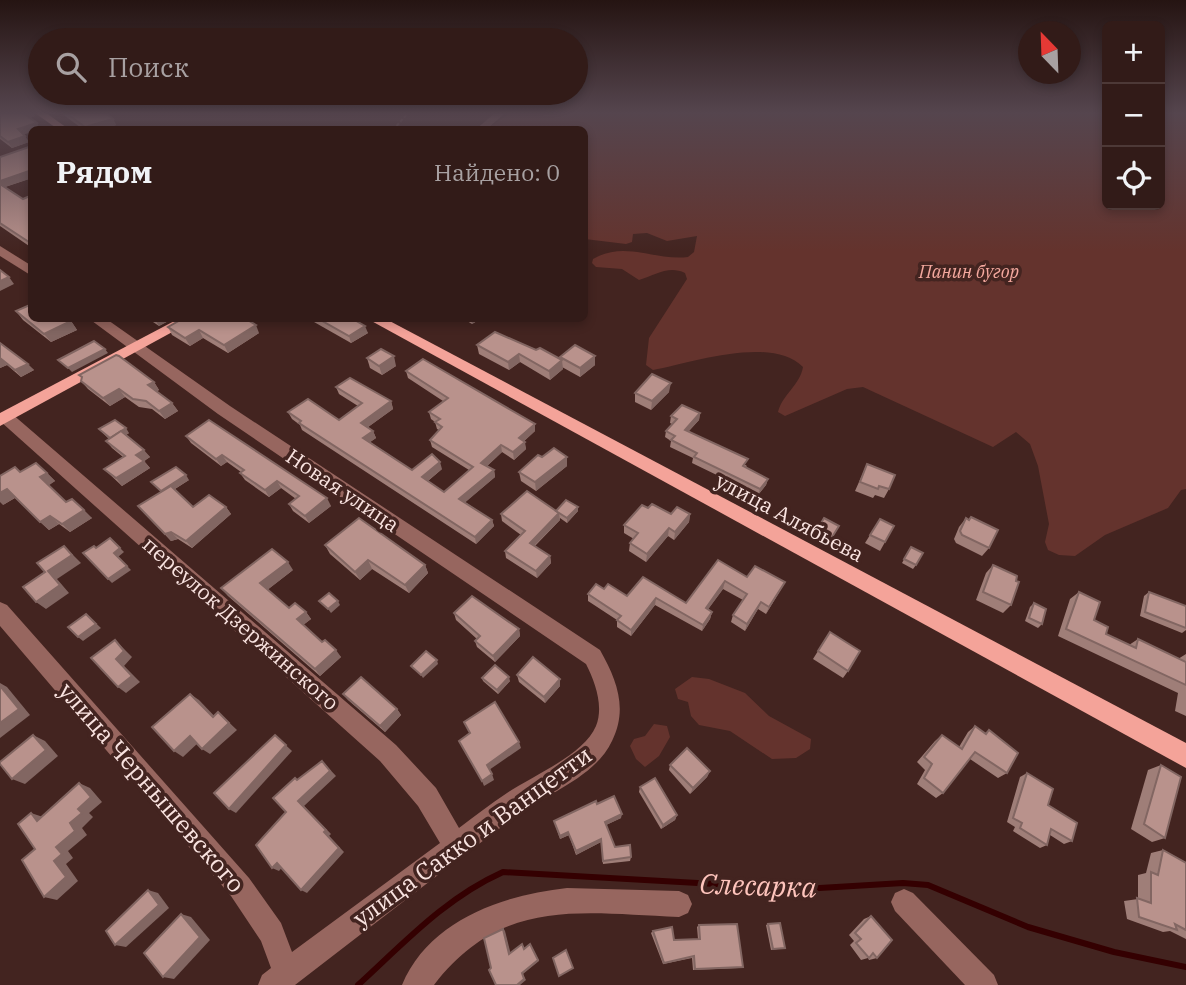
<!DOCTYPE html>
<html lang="ru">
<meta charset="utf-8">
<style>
body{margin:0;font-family:"IBM Plex Serif",serif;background:#3d2825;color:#f1f3f6}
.controls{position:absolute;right:21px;top:21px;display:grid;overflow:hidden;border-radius:10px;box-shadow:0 4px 10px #0003}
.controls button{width:63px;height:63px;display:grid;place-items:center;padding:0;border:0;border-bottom:2px solid #4d3937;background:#321b18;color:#f1f3f6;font:35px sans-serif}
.compass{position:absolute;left:1018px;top:21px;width:63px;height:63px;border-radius:50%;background:#321b18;box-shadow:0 4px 10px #0003;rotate:337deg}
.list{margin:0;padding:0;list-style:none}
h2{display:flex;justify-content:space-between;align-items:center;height:91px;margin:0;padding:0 28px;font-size:30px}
h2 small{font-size:23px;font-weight:400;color:#a8a1a2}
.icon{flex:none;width:38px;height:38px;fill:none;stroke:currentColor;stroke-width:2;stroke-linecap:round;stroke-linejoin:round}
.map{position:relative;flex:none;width:1186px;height:985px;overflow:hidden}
.search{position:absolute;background:#321b18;box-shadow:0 4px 10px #0003;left:28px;top:28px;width:560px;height:77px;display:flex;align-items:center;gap:18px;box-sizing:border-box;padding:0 24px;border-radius:38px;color:#a8a1a2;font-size:26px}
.panel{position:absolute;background:#321b18;box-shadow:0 4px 10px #0003;left:28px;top:126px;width:560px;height:196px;border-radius:10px}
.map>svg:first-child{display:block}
.green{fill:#64332d}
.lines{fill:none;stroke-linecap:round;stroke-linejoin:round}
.stream{stroke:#340001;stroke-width:6}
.path{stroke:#816561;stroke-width:2;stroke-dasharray:3.5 2;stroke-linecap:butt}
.minor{fill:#97665f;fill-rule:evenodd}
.major{fill:#f4a399;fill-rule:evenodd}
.wall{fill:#9f7e78}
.shaded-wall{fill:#826662}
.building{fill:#b9928c;stroke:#826662;stroke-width:2}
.labels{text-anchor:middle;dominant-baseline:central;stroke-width:7;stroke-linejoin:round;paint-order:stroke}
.far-park-label{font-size:18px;font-style:italic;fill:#f4a89e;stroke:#432420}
.street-label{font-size:21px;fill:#f9e3e0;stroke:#432420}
.near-street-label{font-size:24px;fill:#f9e3e0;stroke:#432420}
.near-water-label{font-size:28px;font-style:italic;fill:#fec4bc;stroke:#432420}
</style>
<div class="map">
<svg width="1186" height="985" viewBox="0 0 1186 985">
<rect width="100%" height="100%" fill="#432420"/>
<g class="green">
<path d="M511,113h596v92h53v-92h26v376l-5,1 -13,18 -63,27 -30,21 -16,-1 -11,-5 -3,-8 4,-18 -11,-58 -8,-22 -14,-12 -23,15 -130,-60 -16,2 -62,27 -7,-4c4,-17 22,-27 25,-45 -32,-32 -112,-4 -150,3l-7,-5 3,-27 38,-59 -2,-6c-16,-8 -30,2 -46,7l-17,-11 -26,-2 -4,-4 1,-4c32,-19 61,2 95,-2l6,-5 3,-16 -30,5 -20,-8 -14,1 -1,8 -6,2 -41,-5 -1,-109h-100z"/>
<polygon points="692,677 709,679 745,693 769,716 811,739 810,749 796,758 772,759 730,731 699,725 691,716 688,702 678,699 675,689"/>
<polygon points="654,724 667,726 670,737 659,756 645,767 636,759 630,746 634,739 645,736"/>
</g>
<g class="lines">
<path class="stream" d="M358,985c46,-42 87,-87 145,-113l300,17 100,-6 25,2 100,42 86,25 72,15"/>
<polyline class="path" points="393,130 408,113"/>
<g class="minor">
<polygon points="495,113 505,113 486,130 475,130"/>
<polygon points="0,246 32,266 32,276 0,256"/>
<path d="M88,318h17l125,88 370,244c17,30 28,59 12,91 -17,37 -69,54 -100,78 -73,54 -145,111 -217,166h-37l4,-10 9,-7 -10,-27 -30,-45 -231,-270v-24l7,3 242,273 32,45 11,29 148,-109 -22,-37 -38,-45 -380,-340v-8h11l385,332 40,43 23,40c16,-12 31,-24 48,-35 25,-17 77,-38 89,-67 8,-20 -1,-44 -10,-62l-368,-250z"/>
<path d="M567,888l112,3 9,4 4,9 -4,9 -9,4c-100,-4 -177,-20 -245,68h-32c27,-65 101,-90 165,-97z"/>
<polygon points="904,889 913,893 994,975 998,985 965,985 895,911 891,902 895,893"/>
</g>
<g class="major">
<polygon points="35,113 46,113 70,130 59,130"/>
<polygon points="180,318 198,318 0,426 0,413"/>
<polygon points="366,318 384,318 1186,743 1186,768"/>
</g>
</g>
<g class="wall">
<polygon points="0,113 33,113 35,116 29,118 40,129 23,134 29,142 12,148 0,139"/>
<polygon points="61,113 106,113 113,119 116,125 99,130 84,130"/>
<polygon points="29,147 32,178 5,187 23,199 32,195 32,248 0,226 0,157"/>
<polygon points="16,311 71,321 77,330 51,342 23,320"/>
<polygon points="147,318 174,318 159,326"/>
<polygon points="307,318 351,318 368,333 351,343"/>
<polygon points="462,318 482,318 472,324"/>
<polygon points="168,327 259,333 228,353 203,338 190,346 172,335"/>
<polygon points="0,343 34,370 21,377 7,365 0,368"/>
<polygon points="477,345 536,350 560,359 560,357 595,365 580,377 562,367 563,369 550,380 520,362 509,370 479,354"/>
<polygon points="367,358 396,366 382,375 370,368"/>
<polygon points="406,371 535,424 535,431 524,441 526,449 514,460 502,452 487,466 494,470 495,477 465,502 492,520 494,526 476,544 302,430 300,425 292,419 288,412 339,420 358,406 339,394 336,387 391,401 393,409 368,427 373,431 376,438 370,442 412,470 442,469 428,481 444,492 469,470 432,447 430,440 439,430 437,429 435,422 431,419 429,412 443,401 408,378"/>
<polygon points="79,375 154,382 159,390 157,391 172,403 178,411 165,419 152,409 139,407 125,397 110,406 88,389 81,381 82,379"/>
<polygon points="669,392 651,410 635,402 635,393"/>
<polygon points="700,413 699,420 689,431 747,466 746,467 768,479 766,485 758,495 692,463 693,458 670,447 671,441 665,437 666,431 672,424 670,423 671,416"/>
<polygon points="99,429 129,433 126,435 150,457 144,461 150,468 122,486 104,469 123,457 112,448 106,441 109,439"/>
<polygon points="186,436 331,506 309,523 293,511 289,504 296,499 281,488 269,497 245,480 240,473 241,472 227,462 221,466 191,443"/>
<polygon points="542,457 567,457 567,466 536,491 521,481 519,472"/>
<polygon points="867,464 889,489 884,498 875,495 873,498 855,491"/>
<polygon points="20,472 47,473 55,481 48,485 66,502 92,518 70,532 59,524 49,530 15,498 3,505"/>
<polygon points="189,480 175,489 193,507 226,507 231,514 192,548 178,539 171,541 138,506 161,492 151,482"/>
<polygon points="648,508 671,514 690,514 689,522 674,540 668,536 646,562 629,551 630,543 634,539 624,533 624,525"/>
<polygon points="556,511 578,511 567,523 560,518 560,520 535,546 550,556 551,563 537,578 506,558 505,551 521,535 502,521 501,514"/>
<polygon points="966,518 989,548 982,556 956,543 954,539 959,527"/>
<polygon points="880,519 894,526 880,551 865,543"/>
<polygon points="839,526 827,546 812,539 814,535"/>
<polygon points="325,545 425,565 428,573 409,593 372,569 360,580 330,554"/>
<polygon points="908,552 916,565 913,569 902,563"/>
<polygon points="718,560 747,577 785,582 781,589 766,614 758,609 745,631 731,622 733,615 743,600 723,589 708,609 712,612 710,619 702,631 655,605 631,636 617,627 617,620 588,601 588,594 604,589 627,596 643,577 686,603"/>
<polygon points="993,565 1016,581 1011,605 1003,613 976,600 986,573"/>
<polygon points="293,570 267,590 289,608 306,612 311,619 303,625 322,642 341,657 320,676 228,596 221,588"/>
<polygon points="1079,592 1094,620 1106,634 1129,645 1138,639 1178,659 1186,654 1186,716 1175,711 1178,693 1058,636 1070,599"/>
<polygon points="1149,592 1186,606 1186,630 1182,633 1140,616 1144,596"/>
<polygon points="1034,603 1042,624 1038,628 1025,621 1030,607"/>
<polygon points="454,613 519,629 520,636 495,662 477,647 475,641 477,639 456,620"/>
<polygon points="830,632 848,671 843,678 813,659"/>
<polygon points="517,675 560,679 560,686 545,703 519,682"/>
<polygon points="482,678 510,681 498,694 483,681"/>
<polygon points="343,694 397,709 401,715 385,732 348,700"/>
<polygon points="975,726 985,733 989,730 1007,773 998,778 970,759 943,793 936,798 917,784 925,770 917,762 935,741 942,735 959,747 968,732"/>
<polygon points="670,765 710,771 707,777 690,794 669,770"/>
<polygon points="1161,765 1165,838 1152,842 1131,829 1148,770"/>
<polygon points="1027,773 1048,805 1072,841 1064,844 1050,835 1047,845 1040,848 1013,831 1015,827 1007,822 1020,777"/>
<polygon points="640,787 677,815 675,820 661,829 639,792"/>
<polygon points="597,804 621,818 606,825 615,847 631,857 630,861 603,864 601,842 576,855 569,835 560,839 554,821"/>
<polygon points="1163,850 1186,863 1186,939 1170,931 1163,932 1127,919 1124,901 1138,899 1138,875 1146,873 1151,853"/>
<polygon points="871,916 877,958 869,960 868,958 861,960 850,945 854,941 849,935 864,919"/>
<polygon points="768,924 785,948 771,950 766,925"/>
<polygon points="699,925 743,967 739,968 693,970 692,958 663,964 651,933 653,931 674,940 698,939 697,927"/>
</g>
<g class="shaded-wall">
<polygon points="23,113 33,113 35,116 27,119"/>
<polygon points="113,119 116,125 99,130 87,130 85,127"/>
<polygon points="37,123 40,129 32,130 32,132 22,135 18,129"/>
<polygon points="25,136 29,142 12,148 8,142"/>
<polygon points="32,170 32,178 2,188 0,185 0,181"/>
<polygon points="9,277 14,284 0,291 0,281"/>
<polygon points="154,318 174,318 159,326"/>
<polygon points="471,318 482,318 472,324"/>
<polygon points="71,321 77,330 51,342 44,334"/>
<polygon points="256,325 259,333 228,353 224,345"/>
<polygon points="365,326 368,333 351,343 349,336"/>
<polygon points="199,330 203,338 190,346 185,338"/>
<polygon points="105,349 108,353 72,372 68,368"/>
<polygon points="519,354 520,362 509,370 508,362"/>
<polygon points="394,356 396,366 382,375 379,366"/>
<polygon points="595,356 595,365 580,377 580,368"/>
<polygon points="0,358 7,365 0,368"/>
<polygon points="562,360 563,369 550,380 549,371"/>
<polygon points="28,364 34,370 21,377 15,370"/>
<polygon points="154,382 159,390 154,393 148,385"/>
<polygon points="671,383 669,392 651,410 652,401"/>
<polygon points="119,389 125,397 110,406 103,398"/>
<polygon points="391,401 393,409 364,430 361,423"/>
<polygon points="172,403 178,411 165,419 159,411"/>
<polygon points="700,413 699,420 684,436 685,430"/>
<polygon points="535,424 535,431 520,445 519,438"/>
<polygon points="126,428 129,433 114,443 110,438"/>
<polygon points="373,431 376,438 366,445 363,438"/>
<polygon points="525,442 526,449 514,460 513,452"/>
<polygon points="501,445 502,452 483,470 481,463"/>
<polygon points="144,450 150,457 144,461 150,468 122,486 116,478 136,455"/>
<polygon points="222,455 227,462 221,466 216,459"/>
<polygon points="567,457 567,466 536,491 535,482"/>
<polygon points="440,462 442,469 424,484 422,477"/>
<polygon points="494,470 495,477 461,506 459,499"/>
<polygon points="47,473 55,481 48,486 40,477"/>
<polygon points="186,475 189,480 165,495 161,491"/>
<polygon points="768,479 766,485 758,495 760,489"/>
<polygon points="277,481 281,488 269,497 265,490"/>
<polygon points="7,489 16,497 3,505 0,502 0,493"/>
<polygon points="327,498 331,506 309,523 305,516"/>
<polygon points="226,507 231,514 192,548 186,541"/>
<polygon points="578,507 578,511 567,523 567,518"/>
<polygon points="84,510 92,518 70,532 62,524"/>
<polygon points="559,513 560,520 531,549 530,543"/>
<polygon points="690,514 689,522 674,540 675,532"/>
<polygon points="50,516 59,524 49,530 40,522"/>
<polygon points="492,520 494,526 476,544 475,537"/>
<polygon points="669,528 668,536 646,562 647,554"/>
<polygon points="171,532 178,539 171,541 165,534"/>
<polygon points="64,546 81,563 57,579 69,593 46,609 36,602 48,571"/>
<polygon points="120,548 124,552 118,557 114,553"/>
<polygon points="550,556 551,563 537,578 536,571"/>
<polygon points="368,560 372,569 360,580 355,572"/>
<polygon points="288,562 293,570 266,591 260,583"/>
<polygon points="425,565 428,573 409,593 405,585"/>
<polygon points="127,566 131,570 112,583 108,579"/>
<polygon points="725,581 723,589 704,615 706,608"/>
<polygon points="785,582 781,589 766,614 769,607"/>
<polygon points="656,598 655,605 631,636 631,630"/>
<polygon points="338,601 340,605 331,613 328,609"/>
<polygon points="761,602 758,609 745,631 747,624"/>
<polygon points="306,612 311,619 302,626 297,619"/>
<polygon points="712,612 710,619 702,631 703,625"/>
<polygon points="86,614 101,628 83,641 78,637"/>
<polygon points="519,629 520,636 495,662 493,656"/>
<polygon points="115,640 132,657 124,666 140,682 126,693 118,687"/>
<polygon points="336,650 341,657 320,676 315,669"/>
<polygon points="437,660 438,664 423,678 421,675"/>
<polygon points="509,677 510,681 498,694 497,690"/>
<polygon points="560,679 560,686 545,703 544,697"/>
<polygon points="0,683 7,687 30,715 0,738"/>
<polygon points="190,694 199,700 221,723 213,717"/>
<polygon points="397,709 401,715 385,732 380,726"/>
<polygon points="218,712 237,730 210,754 202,749"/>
<polygon points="33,735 45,741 58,756 25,784 12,779"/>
<polygon points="275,735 292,751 236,813 229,809"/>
<polygon points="190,736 199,742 183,757 174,751"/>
<polygon points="519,742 521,748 489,770 487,765"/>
<polygon points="322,761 336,776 304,806 331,834 329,836 344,852 307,893 301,890 324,832 298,801"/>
<polygon points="710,771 707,777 690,794 693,788"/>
<polygon points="492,774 494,780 484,786 482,781"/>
<polygon points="79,783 90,788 102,802 89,813 93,817 82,828 87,835 68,851 73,858 66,864 78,881 57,900 44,897 54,861 56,847 78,809"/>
<polygon points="31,813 43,817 37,821"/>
<polygon points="622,814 621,818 604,826 605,822"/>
<polygon points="677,815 675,820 661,829 663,825"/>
<polygon points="568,832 569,835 560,839 560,836"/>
<polygon points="601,839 601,842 576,855 576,851"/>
<polygon points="277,863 283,866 279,871 272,868"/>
<polygon points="148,890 158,893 169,908 126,947 115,945"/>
<polygon points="181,914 191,917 210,940 174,979 163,977"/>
<polygon points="503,929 505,931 511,955 509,954"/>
<polygon points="531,946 539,961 523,974 526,980 520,985 517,985"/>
</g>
<g class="building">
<polygon points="0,113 23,113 37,123 18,129 25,136 8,142 0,136"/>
<polygon points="66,113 106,113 113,119 85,127"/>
<polygon points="31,141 32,170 0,181 0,157 29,147"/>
<polygon points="0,184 23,199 32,195 32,244 0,223"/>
<polygon points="0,270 9,277 0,281"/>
<polygon points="32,304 32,318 67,318 71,321 44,334 16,311"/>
<polygon points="184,318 244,318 256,325 224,345 199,330 185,338 168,327"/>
<polygon points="317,318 351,318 365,326 349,336"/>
<polygon points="495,332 536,350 540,348 562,360 549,371 519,354 508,362 477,345"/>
<polygon points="94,341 105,349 68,368 58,360"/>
<polygon points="0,343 28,364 15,370 0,358"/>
<polygon points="575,345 595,356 580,368 560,357"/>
<polygon points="381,349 394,356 379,366 367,358"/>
<polygon points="116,355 119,356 154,382 148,385 172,403 159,411 146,401 133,399 119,389 103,398 81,381 82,377 79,375"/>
<polygon points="423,359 535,424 519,438 525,442 513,452 501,445 481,463 494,470 459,499 492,520 475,537 299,423 301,421 288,412 308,399 339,420 362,403 336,387 350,378 391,401 361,423 373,431 363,438 412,470 432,454 440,462 422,477 444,492 473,467 430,440 442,427 435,422 440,419 429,412 448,398 406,371"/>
<polygon points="652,374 671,383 652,401 635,393"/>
<polygon points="682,405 700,413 685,430 748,459 743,466 768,479 760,489 694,457 697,453 671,440 675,436 666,431 677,419 671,416"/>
<polygon points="115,420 126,428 110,438 99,429"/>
<polygon points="209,420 327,498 305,516 289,504 299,496 277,481 265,490 240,473 244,470 222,455 216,459 186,436"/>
<polygon points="121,431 144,450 136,455 144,461 116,478 104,469 125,456 106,441"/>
<polygon points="554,448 567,457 535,482 519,472 538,455 542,457"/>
<polygon points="36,463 47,473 40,477 66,502 72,499 84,510 62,524 50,516 40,522 7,489 0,493 0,476 15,467 20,472"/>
<polygon points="867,464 895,475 889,489 879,486 878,489 860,482"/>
<polygon points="176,467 186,475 161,491 151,482"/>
<polygon points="171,486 193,507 209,495 226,507 186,541 171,532 165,534 138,506"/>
<polygon points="527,491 559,513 530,543 550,556 536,571 505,551 525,531 501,514"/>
<polygon points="566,500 578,507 567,518 556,511"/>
<polygon points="652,504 671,514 677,507 690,514 675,532 669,528 647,554 630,543 638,533 624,525 642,505 648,508"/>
<polygon points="971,517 998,530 989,548 962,535 960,531 966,518 969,520"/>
<polygon points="359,518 425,565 405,585 368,560 355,572 325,545"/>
<polygon points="824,518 839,526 829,542 814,535"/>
<polygon points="880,519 894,526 885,542 870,535"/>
<polygon points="110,538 120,548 114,553 127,566 108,579 83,553 94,546 96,548"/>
<polygon points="64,546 72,555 48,571 60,585 36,602 23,587 45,572 37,563"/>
<polygon points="911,547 923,553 916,565 904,559"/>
<polygon points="272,549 288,562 260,583 289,608 295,603 306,612 297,619 322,642 325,640 336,650 315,669 221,588"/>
<polygon points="718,560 747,577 755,566 785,582 769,607 761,602 747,624 733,615 747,594 725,581 706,608 712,612 703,625 656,598 631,630 617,620 621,616 588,594 596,584 604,589 608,584 627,596 643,577 686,603"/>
<polygon points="993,565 1017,576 1016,581 1019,582 1011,605 983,592"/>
<polygon points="1079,592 1100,602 1094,620 1108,627 1106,634 1136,648 1138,639 1186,662 1186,685 1066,629"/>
<polygon points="1149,592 1186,606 1186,628 1145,612"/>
<polygon points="329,593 338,601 328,609 319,601"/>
<polygon points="472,596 519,629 493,656 475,641 480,636 454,613"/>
<polygon points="1034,603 1046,609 1042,624 1029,618"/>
<polygon points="86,614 96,624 78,637 68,627"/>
<polygon points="830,632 860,651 848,671 818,651"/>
<polygon points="115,640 124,651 116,659 132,676 118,687 91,658"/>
<polygon points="426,651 437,660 421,675 411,666"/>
<polygon points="533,657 560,679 544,697 517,675"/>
<polygon points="495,665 509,677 497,690 482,678"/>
<polygon points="361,677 397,709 380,726 343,694"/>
<polygon points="0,686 19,709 0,723"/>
<polygon points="190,694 213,717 218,712 229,723 202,749 190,736 174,751 152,727"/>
<polygon points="495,702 519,742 487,765 492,774 482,781 459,741 470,733 464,722"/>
<polygon points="975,726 986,734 989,730 1018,753 1007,773 975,752 943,793 924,778 932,764 924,757 942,735 962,749"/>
<polygon points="33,735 46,750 12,779 0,764 0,762"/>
<polygon points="275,735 286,745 229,809 214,793"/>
<polygon points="687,748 710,771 693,788 670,765"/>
<polygon points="322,761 330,771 298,801 326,830 324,832 339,848 301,890 277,863 272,868 256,845 286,812 273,798 295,778 297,780"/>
<polygon points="1161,765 1181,777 1165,838 1144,824"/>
<polygon points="1027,773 1053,789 1048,805 1077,823 1072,841 1051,829 1047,845 1020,828 1022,823 1013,818"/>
<polygon points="655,778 677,815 663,825 640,787"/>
<polygon points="79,783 91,797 78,809 82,813 70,823 75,831 56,847 62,854 54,861 66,877 44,897 22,860 35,849 18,824 31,813 37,821"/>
<polygon points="614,796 622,814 605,822 615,847 630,845 631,857 603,861 601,839 576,851 568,832 560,836 554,821 596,801 597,804"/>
<polygon points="1163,850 1186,863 1186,930 1175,924 1177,930 1139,917 1137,898 1151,903 1151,872 1158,875"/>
<polygon points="148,890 159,905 115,945 106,931"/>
<polygon points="181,914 200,937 163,977 144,953"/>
<polygon points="871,916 892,940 877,958 873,953 869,958 856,943 861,939 855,933"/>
<polygon points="780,923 785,948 773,949 768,924"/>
<polygon points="737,924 743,967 695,969 694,956 664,963 653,931 672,927 674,940 700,939 699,925"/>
<polygon points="503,929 509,954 522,944 524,949 530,944 538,960 522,973 524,979 517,985 496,985 489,970 491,968 484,938"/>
<polygon points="566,950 573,968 559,976 553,958"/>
</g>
<linearGradient id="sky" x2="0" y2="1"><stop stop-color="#251412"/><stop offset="0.45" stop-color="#55454e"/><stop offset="1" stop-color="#55454e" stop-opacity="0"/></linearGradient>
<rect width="1186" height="251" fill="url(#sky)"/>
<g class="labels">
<g class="far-park-label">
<text x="969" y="271">Панин бугор</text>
</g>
<g class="street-label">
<text transform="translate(343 490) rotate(34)">Новая улица</text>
<text transform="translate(790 517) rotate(28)">улица Алябьева</text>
<text transform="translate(241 623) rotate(41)">переулок Дзержинского</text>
</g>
<g class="near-street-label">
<text transform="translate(152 787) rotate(49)">улица Чернышевского</text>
<text transform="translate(472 836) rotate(-36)">улица Сакко и Ванцетти</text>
</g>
<g class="near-water-label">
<text transform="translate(758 885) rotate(2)">Слесарка</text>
</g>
</g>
</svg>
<div class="controls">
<button>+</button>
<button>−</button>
<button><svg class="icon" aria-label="locate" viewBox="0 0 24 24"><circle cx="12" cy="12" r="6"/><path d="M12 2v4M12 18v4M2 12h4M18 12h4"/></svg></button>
</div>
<svg class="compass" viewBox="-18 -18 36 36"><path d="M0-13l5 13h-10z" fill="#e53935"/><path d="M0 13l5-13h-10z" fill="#a8a1a2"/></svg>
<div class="search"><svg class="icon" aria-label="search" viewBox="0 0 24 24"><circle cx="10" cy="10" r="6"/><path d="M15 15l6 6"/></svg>Поиск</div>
<section class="panel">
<h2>Рядом<small>Найдено: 0</small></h2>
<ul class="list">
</ul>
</section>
</div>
